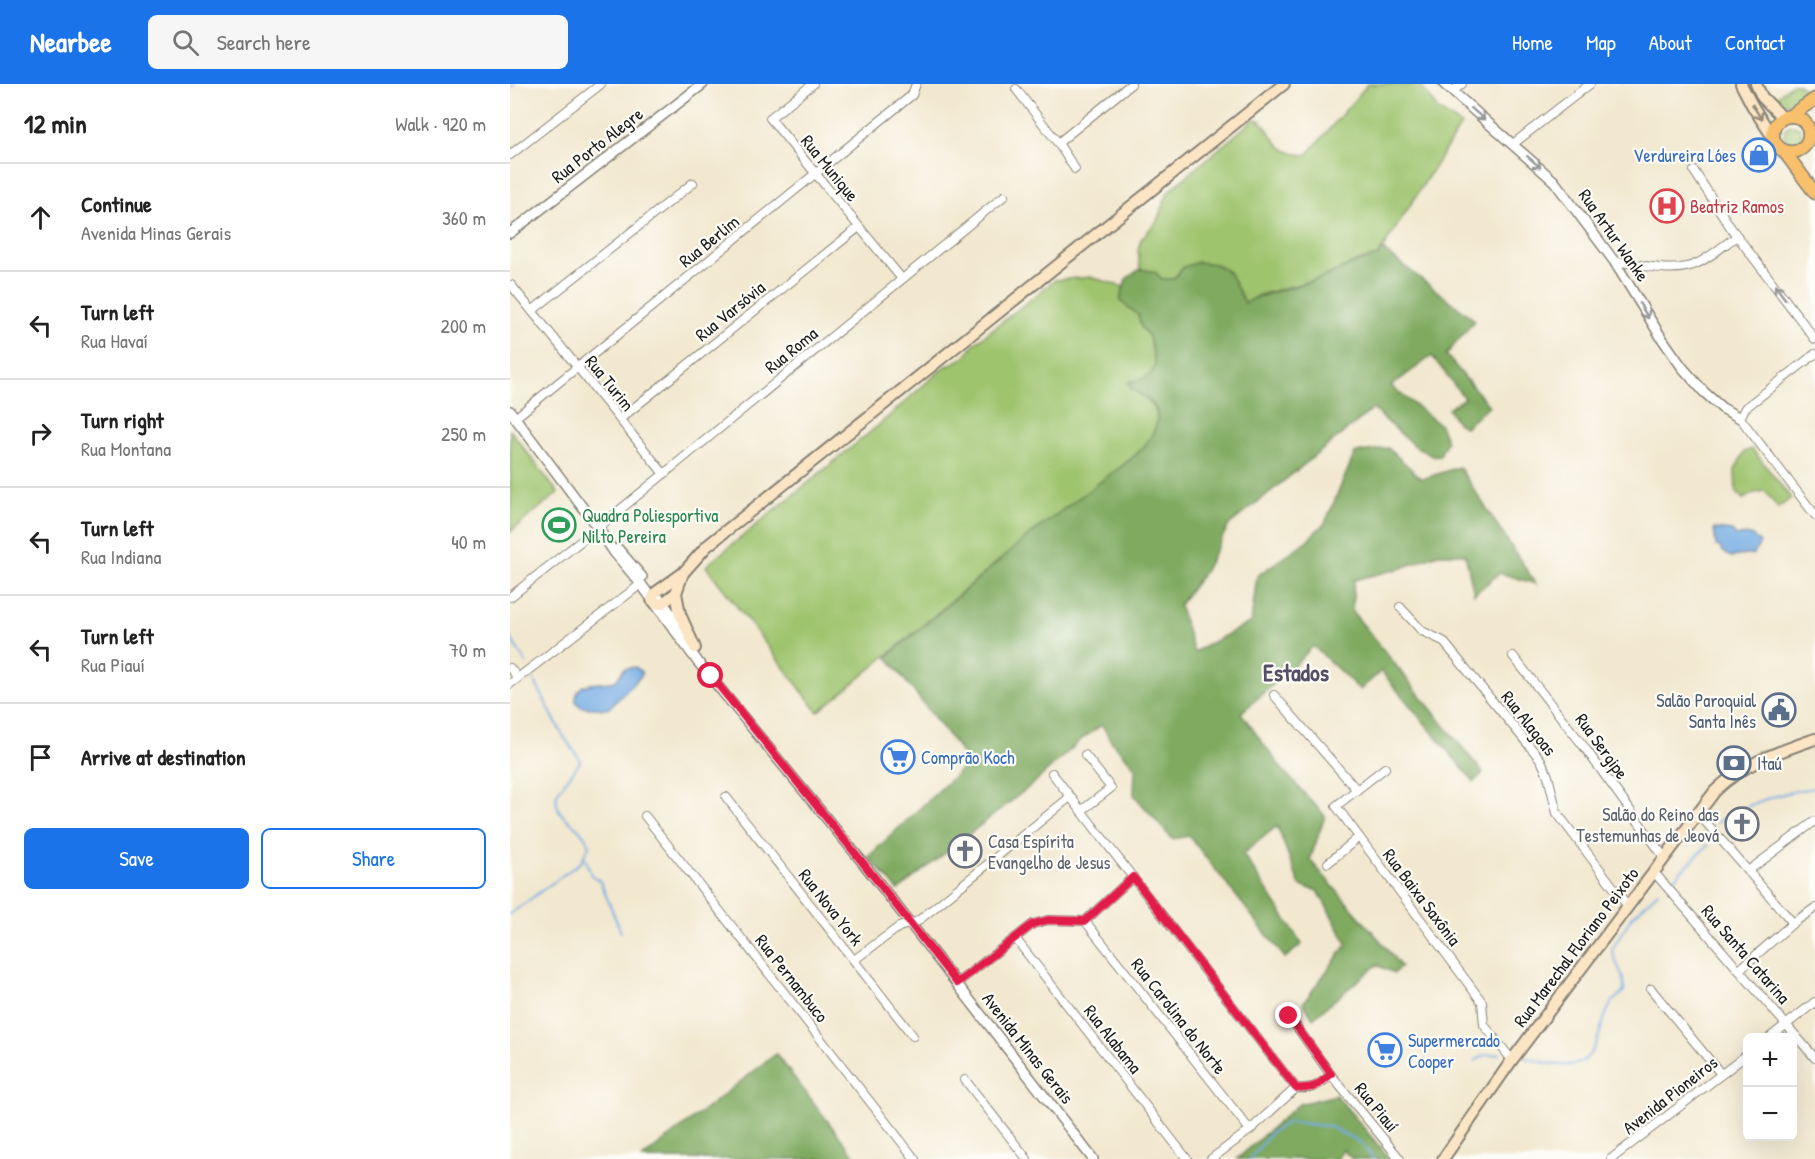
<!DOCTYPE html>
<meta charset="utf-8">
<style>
body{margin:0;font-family:"Patrick Hand",sans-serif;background:#f6f6f6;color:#222}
.controls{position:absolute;right:18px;bottom:18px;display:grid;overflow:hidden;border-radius:9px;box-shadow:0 6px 24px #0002}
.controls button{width:54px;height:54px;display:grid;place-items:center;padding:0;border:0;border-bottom:2px solid #e0e0e0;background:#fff;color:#222;font:30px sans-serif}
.stop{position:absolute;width:18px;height:18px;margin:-14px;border:4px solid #e11d48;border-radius:50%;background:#fff}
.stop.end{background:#e11d48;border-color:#fff;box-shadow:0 2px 6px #0008}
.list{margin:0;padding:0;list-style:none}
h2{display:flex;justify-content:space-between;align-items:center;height:78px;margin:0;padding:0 24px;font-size:26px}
h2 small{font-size:20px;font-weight:400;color:#767676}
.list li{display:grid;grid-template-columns:39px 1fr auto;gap:18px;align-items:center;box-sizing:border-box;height:108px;padding:0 24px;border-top:2px solid #e0e0e0}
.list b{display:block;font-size:22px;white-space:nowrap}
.list p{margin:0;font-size:20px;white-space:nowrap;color:#767676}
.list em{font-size:20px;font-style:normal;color:#767676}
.actions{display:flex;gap:12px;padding:18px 24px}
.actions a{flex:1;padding:14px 0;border:2px solid #1a73e8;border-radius:9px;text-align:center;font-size:21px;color:#1a73e8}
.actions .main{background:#1a73e8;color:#fff}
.icon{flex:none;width:33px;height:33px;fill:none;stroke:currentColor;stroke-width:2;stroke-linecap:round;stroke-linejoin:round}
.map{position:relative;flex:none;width:1305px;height:1075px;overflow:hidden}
header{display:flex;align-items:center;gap:36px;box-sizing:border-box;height:84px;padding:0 30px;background:#1a73e8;color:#fff}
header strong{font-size:28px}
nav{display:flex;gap:33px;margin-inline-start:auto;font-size:21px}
.search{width:420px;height:54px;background:#f6f6f6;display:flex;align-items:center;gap:15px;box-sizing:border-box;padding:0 21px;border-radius:9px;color:#767676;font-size:22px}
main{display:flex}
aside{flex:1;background:#fff}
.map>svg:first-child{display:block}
.green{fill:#9fc46e;stroke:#5e7045;stroke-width:1.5}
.forest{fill:#7faa61;stroke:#4e633e;stroke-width:1.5}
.water{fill:#75ace4;stroke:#486480;stroke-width:1.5}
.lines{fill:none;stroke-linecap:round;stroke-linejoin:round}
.stream{stroke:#75ace4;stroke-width:2}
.minor-casing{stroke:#878276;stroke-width:10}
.tertiary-casing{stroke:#878276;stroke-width:12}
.secondary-casing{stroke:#878276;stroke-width:14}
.primary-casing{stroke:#878276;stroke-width:15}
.minor{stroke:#fff;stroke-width:8}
.tertiary{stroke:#fff;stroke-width:9}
.secondary{stroke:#fce5c4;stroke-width:10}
.primary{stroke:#f8bf6c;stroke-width:12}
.oneway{stroke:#978b78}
.oneway2{stroke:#999}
.route{stroke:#e11d48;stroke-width:8}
.labels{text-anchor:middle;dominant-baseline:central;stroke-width:4.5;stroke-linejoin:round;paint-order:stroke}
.street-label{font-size:18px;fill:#1c1c1c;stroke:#fdfcf7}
.shop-label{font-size:18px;fill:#366cbe;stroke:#fdfcf7;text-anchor:start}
.health-label{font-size:18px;fill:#be3a42;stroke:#fdfcf7;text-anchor:start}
.leisure-label{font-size:18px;fill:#27864d;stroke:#fdfcf7;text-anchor:start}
.service-label{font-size:18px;fill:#4e5e75;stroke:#fdfcf7;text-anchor:end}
.worship-label{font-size:18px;fill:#5b616d;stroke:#fdfcf7;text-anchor:end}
.district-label{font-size:24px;font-weight:bold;fill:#554f67;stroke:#fdfcf7}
</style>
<header>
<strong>Nearbee</strong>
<div class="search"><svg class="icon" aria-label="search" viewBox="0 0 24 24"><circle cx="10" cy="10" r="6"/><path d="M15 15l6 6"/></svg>Search here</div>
<nav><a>Home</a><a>Map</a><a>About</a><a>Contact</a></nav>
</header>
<main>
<aside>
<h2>12 min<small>Walk · 920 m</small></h2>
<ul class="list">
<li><svg class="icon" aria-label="ahead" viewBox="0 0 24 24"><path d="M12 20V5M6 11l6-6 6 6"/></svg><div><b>Continue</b><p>Avenida Minas Gerais</p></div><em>360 m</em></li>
<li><svg class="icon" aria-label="left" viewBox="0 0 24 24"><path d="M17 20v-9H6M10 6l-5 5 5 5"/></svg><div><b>Turn left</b><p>Rua Havaí</p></div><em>200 m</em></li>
<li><svg class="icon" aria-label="right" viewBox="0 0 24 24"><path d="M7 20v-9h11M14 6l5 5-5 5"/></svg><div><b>Turn right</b><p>Rua Montana</p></div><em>250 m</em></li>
<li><svg class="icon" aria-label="left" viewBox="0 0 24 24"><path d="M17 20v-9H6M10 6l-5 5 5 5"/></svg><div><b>Turn left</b><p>Rua Indiana</p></div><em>40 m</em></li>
<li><svg class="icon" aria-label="left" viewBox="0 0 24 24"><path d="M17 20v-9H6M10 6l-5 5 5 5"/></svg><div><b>Turn left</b><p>Rua Piauí</p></div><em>70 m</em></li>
<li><svg class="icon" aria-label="arrive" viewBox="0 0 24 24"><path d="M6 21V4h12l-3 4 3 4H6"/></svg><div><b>Arrive at destination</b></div></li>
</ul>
<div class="actions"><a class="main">Save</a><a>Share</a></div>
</aside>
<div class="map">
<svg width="1305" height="1075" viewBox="0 0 1305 1075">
<rect width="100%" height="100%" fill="#fdfcf7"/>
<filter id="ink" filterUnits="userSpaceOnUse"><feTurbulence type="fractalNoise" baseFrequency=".0167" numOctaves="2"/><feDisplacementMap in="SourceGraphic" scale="12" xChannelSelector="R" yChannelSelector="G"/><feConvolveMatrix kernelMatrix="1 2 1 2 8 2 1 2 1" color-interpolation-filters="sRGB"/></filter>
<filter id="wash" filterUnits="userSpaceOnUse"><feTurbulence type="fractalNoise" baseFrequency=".008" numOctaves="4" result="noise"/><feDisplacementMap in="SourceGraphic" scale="24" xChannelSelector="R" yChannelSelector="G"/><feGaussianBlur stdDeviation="1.35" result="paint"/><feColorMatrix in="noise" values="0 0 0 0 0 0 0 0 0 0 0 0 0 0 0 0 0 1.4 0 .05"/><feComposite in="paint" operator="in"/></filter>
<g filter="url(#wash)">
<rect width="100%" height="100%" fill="#f2e8cf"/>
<g class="green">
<path d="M858,0h52l17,25 24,16 -83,131 -21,5 -36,17 -62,17 -15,9 -15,-32 -14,-8 -17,-1 -14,4 -11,12h-11l-7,-7 -15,-3 -2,-19 3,-11 16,-18 11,-29 86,-73 6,1c16,19 19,35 47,35z"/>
<polygon points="1282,0 1289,0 1298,10 1281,20 1268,18 1265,14"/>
<circle cx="1283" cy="50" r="9"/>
<path d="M581,193l33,10 -4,14 18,14 3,12 8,9 6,28 -3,9 -9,6 -15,3c12,15 36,23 27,47 -10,24 -35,38 -55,53 -25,19 -51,38 -76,58 -69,57 -136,116 -206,172l-112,-146 174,-142 63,-56 22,-11 9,-13 81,-64z"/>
<polygon points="0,346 48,409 0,448"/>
<polygon points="1242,365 1281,414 1268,424 1255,407 1244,409 1233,415 1226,408 1225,386 1234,368"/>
</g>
<g class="forest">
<path d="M872,165l93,71 -29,35 43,51 -24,21 -7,-3 -10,-15 16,-11 -32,-42 -41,30 49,39 7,16 -7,14 -8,1 -20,-12 -39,-35 -144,116 -25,47 -25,33 15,47 57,-30 6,-46 48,-34 20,-19 30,-70 33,-5 34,31 37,-12 77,117 -36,-11 -26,21 -9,-40h-27l-36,14 -48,12 -2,31 131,162 -9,9 -93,-111 -21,19 -47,-44 -18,19 -54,48 41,56 43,47 -15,44 74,85 17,22 -7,6 -17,-8 -64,53 -10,-15 44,-59 -29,-53 -18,-5 -23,-60 -34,28 59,90 -17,14 -96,-122 -17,3 -38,-44 1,-28 -24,-26 -9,-16 -20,14 -49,45 -135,106 -30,-33 101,-95 -82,-105c46,-39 91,-78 136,-117 25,-20 52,-39 77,-58 20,-15 46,-30 55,-54 12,-31 -24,-30 -27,-46l15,-3 9,-6 3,-9 -6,-28 -8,-9 -3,-12 -18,-14 6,-22 14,-10 15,3 7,7h11l11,-12 14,-5 17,2 14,8 16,31c23,-13 51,-15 76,-25 21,-8 34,-17 57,-22z"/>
<polygon points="266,970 347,1075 131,1075"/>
<polygon points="826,1011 880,1075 842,1075 833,1066 827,1075 727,1075 789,1020"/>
</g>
<g class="water">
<polygon points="1204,445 1222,447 1226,452 1241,451 1250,459 1244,470 1221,473 1212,467 1210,463 1206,462"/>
<path d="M125,583l7,6 -1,3 -33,33 -27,-2 -5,-5c-2,-24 24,-17 40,-21l8,-12z"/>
</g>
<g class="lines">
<g class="stream">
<polyline points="0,4 5,0"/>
<polyline points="0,553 16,579"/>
<path d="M1206,739c31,-19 63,-31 99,-35"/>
<polyline points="75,774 81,791 90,797 111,848"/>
<polyline points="1164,794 1199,760"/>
<path d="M0,830l71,-52 8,-16c-9,-28 -37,-24 -32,-53l23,-31 -1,-4 -17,-24 -29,-56"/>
<path d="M1015,974c15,3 36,10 51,6 24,-7 23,-42 35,-60 3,-5 9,-9 13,-13 1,-17 -9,-26 -12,-42l19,-31 27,-26"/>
<polyline points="964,977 976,971 990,970"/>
<polyline points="740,1075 760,1049 778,1038 818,1042 850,1058 864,1075"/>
</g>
</g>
</g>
<g filter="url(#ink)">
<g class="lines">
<defs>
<g id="minor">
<polyline points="303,0 260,34 392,195"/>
<polyline points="506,5 548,59 565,85"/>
<polyline points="943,7 952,0"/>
<polyline points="548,59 621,0"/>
<polyline points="1003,60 1080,0"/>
<polyline points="0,71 91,0"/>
<polyline points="1184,87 1221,144 1305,255"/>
<path d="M1104,177c25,3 60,14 84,2 14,-7 26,-18 39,-27"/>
<polyline points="1,201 154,390"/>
<polyline points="22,227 183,99"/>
<polyline points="1305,270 1235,324 1230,334 1305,431"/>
<polyline points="5,334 402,11 406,0"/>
<polyline points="110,335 349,143"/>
<polyline points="0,513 95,438 494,112"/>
<polyline points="890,523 912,547 933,557 1031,676 1038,692 1047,729 1117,821"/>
<polyline points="1003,572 1075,664 1154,773"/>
<polyline points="0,584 8,594"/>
<polyline points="0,600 131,500"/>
<polyline points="764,611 847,706"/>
<polyline points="875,684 826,722 972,918 974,941 1002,976"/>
<polyline points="542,689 786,1004"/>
<polyline points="216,713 403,952"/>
<polyline points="571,727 601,704 575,671"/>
<polyline points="1187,728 1283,839"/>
<polyline points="135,732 405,1075"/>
<polyline points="818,779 849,753"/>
<polyline points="1143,787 1305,974"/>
<polyline points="1238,787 1305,737"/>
<polyline points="575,837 740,1046"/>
<polyline points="505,854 677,1075"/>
<polyline points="344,876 389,843 408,837 560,713"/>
<polyline points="1229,886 1283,839 1305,824"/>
<polyline points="447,899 523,840 538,836 575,837 623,793"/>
<polyline points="1141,905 1211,990"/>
<polyline points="779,932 821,991 890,1075"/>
<polyline points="1259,954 1305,918"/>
<polyline points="455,996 517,1075"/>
<path d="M701,1075l39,-29 46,-42c19,1 21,-2 35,-13"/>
<polyline points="1101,1075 1238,970"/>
</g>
<g id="tertiary">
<polyline points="934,0 1044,97 1104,177 1151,253 1172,283 1194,308 1212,324 1230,334"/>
<polyline points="0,149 193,0"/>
<polyline points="0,327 88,444 104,468 131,500 188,578 354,780 583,1075"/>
<polyline points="108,465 132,493"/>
<polyline points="150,515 176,550"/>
</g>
<g id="secondary">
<polyline points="1231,0 1243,23 1264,55"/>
<polyline points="1246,0 1252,13 1273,34"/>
<polyline points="173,489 166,509 170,530 185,564"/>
<polyline points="142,516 145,509 173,489 197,462 774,0"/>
<polyline points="146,520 153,519 166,509"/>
<path d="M933,1075l69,-99 203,-269c29,-28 63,-39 100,-52"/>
</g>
<g id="primary">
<polyline points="1280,32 1305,15"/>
<circle cx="1281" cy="50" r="18"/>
<polyline points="1273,66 1305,109"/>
</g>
</defs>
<use href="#minor" class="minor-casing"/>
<use href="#tertiary" class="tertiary-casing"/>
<use href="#secondary" class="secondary-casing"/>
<use href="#primary" class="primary-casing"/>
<use href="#minor" class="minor"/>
<use href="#tertiary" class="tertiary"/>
<use href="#secondary" class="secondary"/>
<use href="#primary" class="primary"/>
</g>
<defs><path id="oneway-shaft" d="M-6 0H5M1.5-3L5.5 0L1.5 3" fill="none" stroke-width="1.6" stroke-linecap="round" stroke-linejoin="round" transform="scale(1.5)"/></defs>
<use class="oneway" href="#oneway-shaft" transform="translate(1247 28) rotate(58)"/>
<g class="oneway2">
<use href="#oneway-shaft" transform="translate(968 30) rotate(41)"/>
<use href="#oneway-shaft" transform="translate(1024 78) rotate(41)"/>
<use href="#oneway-shaft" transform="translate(1270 208) rotate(-127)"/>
<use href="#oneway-shaft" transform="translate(1134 227) rotate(59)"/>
</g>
</g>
<g class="lines" filter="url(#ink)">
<path class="route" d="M201,592l153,188 93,119 76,-59 15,-4 37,1 48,-44 163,211c19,1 21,-2 35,-14l-42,-58"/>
</g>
<defs>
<symbol id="shop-ring" viewBox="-11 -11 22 22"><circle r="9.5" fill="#fdfcf7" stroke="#3f7fe0" stroke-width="1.5"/><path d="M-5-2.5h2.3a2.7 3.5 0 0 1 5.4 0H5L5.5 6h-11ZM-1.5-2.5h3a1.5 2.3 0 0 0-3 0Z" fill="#3f7fe0"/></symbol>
<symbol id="hospital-ring" viewBox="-11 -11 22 22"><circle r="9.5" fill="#fdfcf7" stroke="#e0444e" stroke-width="1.5"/><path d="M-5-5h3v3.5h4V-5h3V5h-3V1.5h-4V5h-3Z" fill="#e0444e"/></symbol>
<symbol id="stadium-ring" viewBox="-11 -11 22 22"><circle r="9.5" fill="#fdfcf7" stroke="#2e9e5b" stroke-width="1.5"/><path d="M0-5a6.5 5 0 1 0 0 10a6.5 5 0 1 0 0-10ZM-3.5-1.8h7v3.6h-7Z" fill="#2e9e5b"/></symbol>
<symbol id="civic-ring" viewBox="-11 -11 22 22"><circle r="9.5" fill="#fdfcf7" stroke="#5c6f8a" stroke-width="1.5"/><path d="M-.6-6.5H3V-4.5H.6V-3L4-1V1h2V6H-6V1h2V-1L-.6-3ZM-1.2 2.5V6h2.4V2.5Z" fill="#5c6f8a"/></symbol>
<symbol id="supermarket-ring" viewBox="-11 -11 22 22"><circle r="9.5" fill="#fdfcf7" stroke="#3f7fe0" stroke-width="1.5"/><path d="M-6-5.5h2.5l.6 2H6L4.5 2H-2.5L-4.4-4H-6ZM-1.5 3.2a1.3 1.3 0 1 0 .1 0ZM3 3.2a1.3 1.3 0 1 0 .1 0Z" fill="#3f7fe0"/></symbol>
<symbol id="bank-ring" viewBox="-11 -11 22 22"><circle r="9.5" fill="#fdfcf7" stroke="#5c6f8a" stroke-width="1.5"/><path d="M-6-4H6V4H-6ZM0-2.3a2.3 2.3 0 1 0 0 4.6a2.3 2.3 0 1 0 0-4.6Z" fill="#5c6f8a"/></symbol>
<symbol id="church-ring" viewBox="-11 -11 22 22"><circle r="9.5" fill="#fdfcf7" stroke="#6b7280" stroke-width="1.5"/><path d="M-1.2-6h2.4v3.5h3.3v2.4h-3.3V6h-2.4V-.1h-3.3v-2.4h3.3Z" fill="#6b7280"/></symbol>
</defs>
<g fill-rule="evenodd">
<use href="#shop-ring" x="1230" y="52" width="38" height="38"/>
<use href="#hospital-ring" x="1138" y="103" width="38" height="38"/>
<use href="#stadium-ring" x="30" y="422" width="38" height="38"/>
<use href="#civic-ring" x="1250" y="607" width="38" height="38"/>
<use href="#supermarket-ring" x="369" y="654" width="38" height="38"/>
<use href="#bank-ring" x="1205" y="660" width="38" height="38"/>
<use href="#church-ring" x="1213" y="721" width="38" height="38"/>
<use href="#church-ring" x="436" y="748" width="38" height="38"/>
<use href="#supermarket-ring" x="856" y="947" width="38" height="38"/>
</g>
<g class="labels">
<g class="street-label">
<text transform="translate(87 61) rotate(-38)">Rua Porto Alegre</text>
<text transform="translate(320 84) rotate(51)">Rua Munique</text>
<text transform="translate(1104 151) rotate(55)">Rua Artur Wanke</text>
<text transform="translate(199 157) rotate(-39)">Rua Berlim</text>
<text transform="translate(220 227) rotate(-39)">Rua Varsóvia</text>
<text transform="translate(281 266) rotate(-39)">Rua Roma</text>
<text transform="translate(100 299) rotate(51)">Rua Turim</text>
<text transform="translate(1019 639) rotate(52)">Rua Alagoas</text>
<text transform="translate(1092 662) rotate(54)">Rua Sergipe</text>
<text transform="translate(912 813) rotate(53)">Rua Baixa Saxônia</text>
<text transform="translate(321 823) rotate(52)">Rua Nova York</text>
<text transform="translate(1066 863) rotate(-53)">Rua Marechal Floriano Peixoto</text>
<text transform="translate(1236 870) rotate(49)">Rua Santa Catarina</text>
<text transform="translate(282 894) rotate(52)">Rua Pernambuco</text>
<text transform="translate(669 932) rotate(52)">Rua Carolina do Norte</text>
<text transform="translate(603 955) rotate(52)">Rua Alabama</text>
<text transform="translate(518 964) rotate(52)">Avenida Minas Gerais</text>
<text transform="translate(1160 1011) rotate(-38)">Avenida Pioneiros</text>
<text transform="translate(867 1023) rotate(51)">Rua Piauí</text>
</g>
<g class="shop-label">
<text x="1226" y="71" text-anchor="end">Verdureira Lóes</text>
<text x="411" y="673">Comprão Koch</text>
<text x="898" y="956">Supermercado<tspan x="898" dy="21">Cooper</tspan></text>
</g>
<g class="health-label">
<text x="1180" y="122">Beatriz Ramos</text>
</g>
<g class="leisure-label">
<text x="72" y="431">Quadra Poliesportiva<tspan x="72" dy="21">Nilto Pereira</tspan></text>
</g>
<g class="service-label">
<text x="1246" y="616">Salão Paroquial<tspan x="1246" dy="21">Santa Inês</tspan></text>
<text x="1247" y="679" text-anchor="start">Itaú</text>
</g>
<g class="worship-label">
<text x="1209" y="730">Salão do Reino das<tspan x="1209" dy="21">Testemunhas de Jeová</tspan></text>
<text x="478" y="757" text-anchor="start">Casa Espírita<tspan x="478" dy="21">Evangelho de Jesus</tspan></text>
</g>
<g class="district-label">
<text x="786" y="588">Estados</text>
</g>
</g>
</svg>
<div class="controls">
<button>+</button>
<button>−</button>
</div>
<div class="stop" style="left:201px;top:592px"></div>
<div class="stop end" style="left:779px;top:932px"></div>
</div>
</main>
